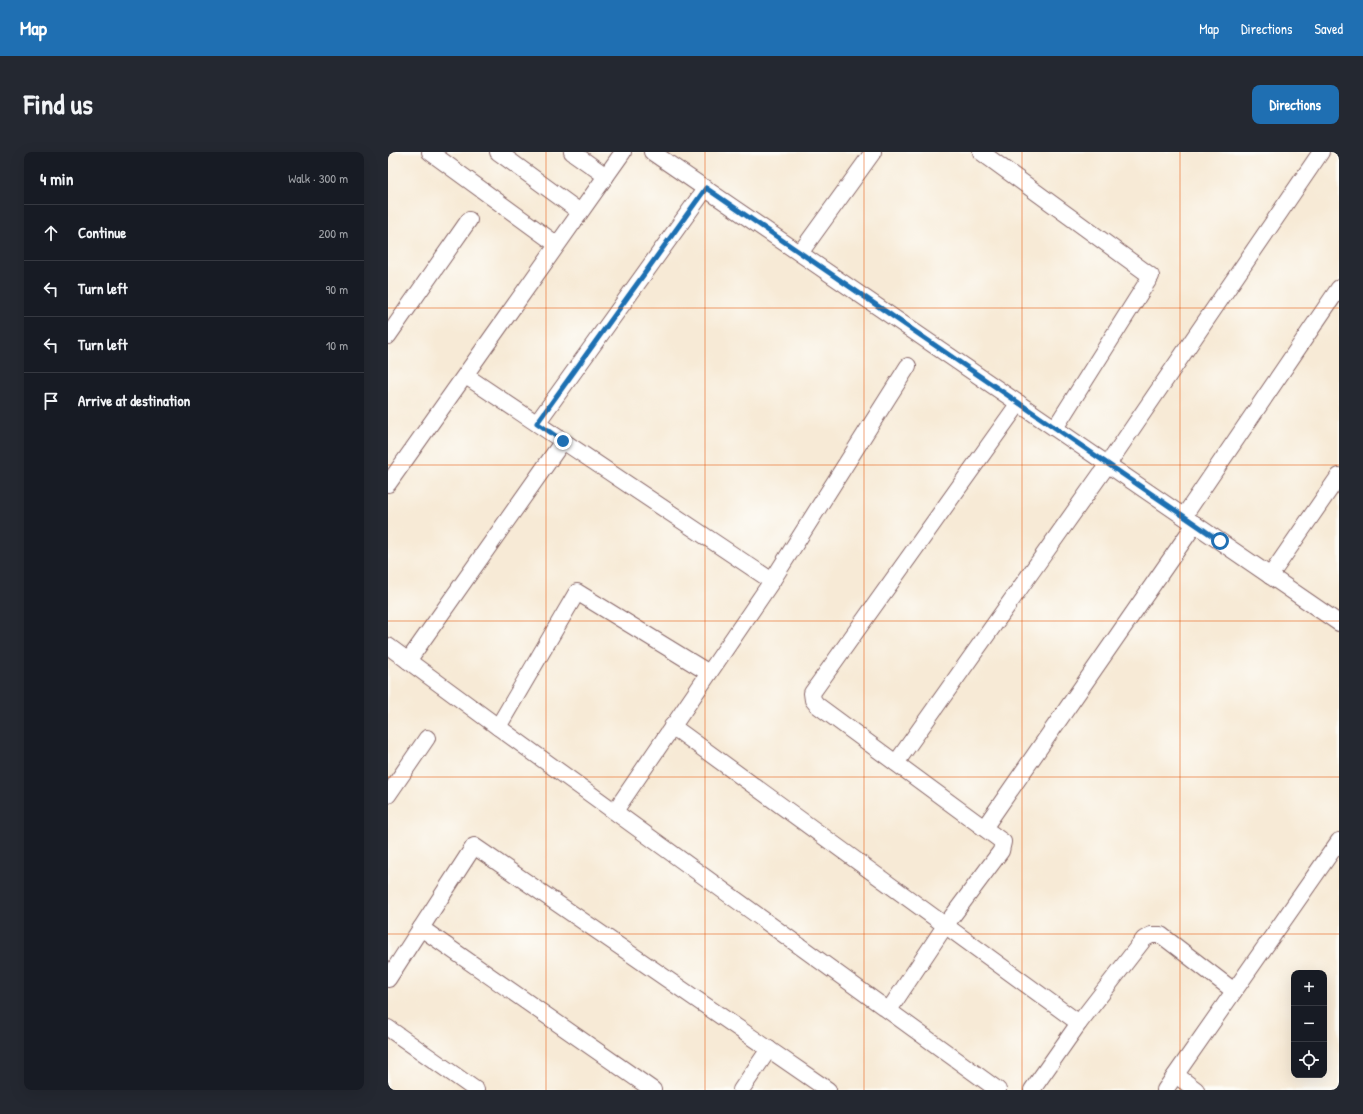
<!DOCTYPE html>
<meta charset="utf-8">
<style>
body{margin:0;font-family:"Patrick Hand",sans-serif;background:#242831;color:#f1f3f6}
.controls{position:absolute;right:12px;bottom:12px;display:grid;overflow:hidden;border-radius:8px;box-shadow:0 4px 16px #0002}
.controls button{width:36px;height:36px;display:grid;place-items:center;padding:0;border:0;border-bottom:1px solid #363941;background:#171b24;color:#f1f3f6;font:20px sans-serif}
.stop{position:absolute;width:12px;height:12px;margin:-9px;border:3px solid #1f6fb2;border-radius:50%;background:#fff}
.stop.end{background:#1f6fb2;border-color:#fff;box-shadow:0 1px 4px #0008}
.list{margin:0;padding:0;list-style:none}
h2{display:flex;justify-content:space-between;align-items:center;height:52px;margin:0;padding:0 16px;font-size:17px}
h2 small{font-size:13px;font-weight:400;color:#9ea1a6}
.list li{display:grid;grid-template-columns:26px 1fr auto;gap:12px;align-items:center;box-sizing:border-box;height:56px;padding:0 16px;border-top:1px solid #363941}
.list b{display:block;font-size:15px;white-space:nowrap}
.list em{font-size:13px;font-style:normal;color:#9ea1a6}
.icon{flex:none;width:22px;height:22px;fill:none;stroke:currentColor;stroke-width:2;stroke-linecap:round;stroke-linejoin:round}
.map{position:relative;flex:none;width:951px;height:938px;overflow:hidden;border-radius:8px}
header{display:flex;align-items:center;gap:24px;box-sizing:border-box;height:56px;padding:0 20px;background:#1f6fb2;color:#fff}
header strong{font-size:19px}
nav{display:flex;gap:22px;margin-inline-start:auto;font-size:14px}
.intro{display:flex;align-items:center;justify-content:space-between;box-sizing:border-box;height:96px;padding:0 24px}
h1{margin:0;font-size:28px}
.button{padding:10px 18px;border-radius:8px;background:#1f6fb2;color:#fff;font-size:14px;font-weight:700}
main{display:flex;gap:24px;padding:0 24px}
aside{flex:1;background:#171b24;border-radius:8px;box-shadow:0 4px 16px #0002}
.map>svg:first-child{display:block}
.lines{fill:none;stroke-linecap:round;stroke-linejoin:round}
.minor-casing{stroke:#876667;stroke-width:18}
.minor{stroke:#fff;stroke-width:16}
.route{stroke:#1f6fb2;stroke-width:5}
.grid{fill:none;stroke:#e8590c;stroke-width:1;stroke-opacity:0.55}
</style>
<header>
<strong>Map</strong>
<nav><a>Map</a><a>Directions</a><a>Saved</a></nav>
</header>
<div class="intro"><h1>Find us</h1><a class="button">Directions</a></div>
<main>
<aside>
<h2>4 min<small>Walk · 300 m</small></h2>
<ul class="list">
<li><svg class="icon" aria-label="ahead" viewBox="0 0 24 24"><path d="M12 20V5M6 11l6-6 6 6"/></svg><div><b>Continue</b></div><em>200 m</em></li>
<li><svg class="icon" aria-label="left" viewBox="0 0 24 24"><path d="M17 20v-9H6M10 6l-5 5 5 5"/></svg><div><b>Turn left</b></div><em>90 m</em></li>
<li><svg class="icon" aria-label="left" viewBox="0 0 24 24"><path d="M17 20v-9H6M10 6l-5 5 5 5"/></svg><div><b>Turn left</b></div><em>10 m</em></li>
<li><svg class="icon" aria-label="arrive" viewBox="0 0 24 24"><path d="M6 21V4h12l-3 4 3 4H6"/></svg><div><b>Arrive at destination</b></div></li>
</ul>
</aside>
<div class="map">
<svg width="951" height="938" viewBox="0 0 951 938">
<rect width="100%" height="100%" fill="#fdfcf7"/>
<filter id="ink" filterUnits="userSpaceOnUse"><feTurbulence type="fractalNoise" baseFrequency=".025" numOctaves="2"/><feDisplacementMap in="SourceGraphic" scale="8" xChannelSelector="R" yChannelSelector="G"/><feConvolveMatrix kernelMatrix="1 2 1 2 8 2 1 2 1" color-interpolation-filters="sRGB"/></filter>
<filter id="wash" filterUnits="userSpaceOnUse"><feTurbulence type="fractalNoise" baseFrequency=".012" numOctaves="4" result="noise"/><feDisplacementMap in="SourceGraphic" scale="16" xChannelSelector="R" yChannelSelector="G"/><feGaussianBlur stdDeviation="0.9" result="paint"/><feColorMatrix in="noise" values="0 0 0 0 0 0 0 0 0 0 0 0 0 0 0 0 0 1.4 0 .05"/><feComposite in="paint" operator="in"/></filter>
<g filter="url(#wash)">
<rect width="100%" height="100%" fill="#f7ead6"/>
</g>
<g filter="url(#ink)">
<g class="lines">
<defs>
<g id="minor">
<polyline points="42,0 168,92"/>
<polyline points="110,0 192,60"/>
<polyline points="184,0 218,24"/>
<polyline points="264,0 951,471"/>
<polyline points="593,0 763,124 667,276"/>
<polyline points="412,101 485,0"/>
<polyline points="0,184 81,68"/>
<polyline points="78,224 384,429"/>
<polyline points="149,271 318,36"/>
<path d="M0,332c79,-110 156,-222 235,-332"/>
<polyline points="796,364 951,136"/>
<polyline points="882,424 951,324"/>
<polyline points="0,494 110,575 610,938"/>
<polyline points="20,509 175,289"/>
<polyline points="284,574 691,871"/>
<polyline points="110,575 189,440 321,521"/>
<polyline points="508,611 720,312 933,0"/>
<polyline points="0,643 39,586"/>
<polyline points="227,659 384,429 520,214"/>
<polyline points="596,676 807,372"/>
<polyline points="33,776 265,938"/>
<polyline points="0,827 86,694 440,938"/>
<polyline points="501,858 557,774 613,699 615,690 429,553 425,548 424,541 631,251"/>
<polyline points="0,876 88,938"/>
<polyline points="788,923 808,938"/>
<polyline points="353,938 381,897"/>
<polyline points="644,938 691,871 756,787 763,783 773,783 846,839"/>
<polyline points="777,938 951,689"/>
</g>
</defs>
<use href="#minor" class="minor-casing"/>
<use href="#minor" class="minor"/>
</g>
</g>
<g class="lines" filter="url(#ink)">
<polyline class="route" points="175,289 149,271 318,36 832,389"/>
</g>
<path class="grid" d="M158,0v938M317,0v938M476,0v938M634,0v938M792,0v938M0,156h951M0,313h951M0,469h951M0,625h951M0,782h951"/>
</svg>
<div class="controls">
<button>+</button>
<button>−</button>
<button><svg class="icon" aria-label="locate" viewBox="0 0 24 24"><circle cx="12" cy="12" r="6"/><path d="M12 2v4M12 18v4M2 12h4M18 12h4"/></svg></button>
</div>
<div class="stop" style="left:832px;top:389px"></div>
<div class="stop end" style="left:175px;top:289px"></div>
</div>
</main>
